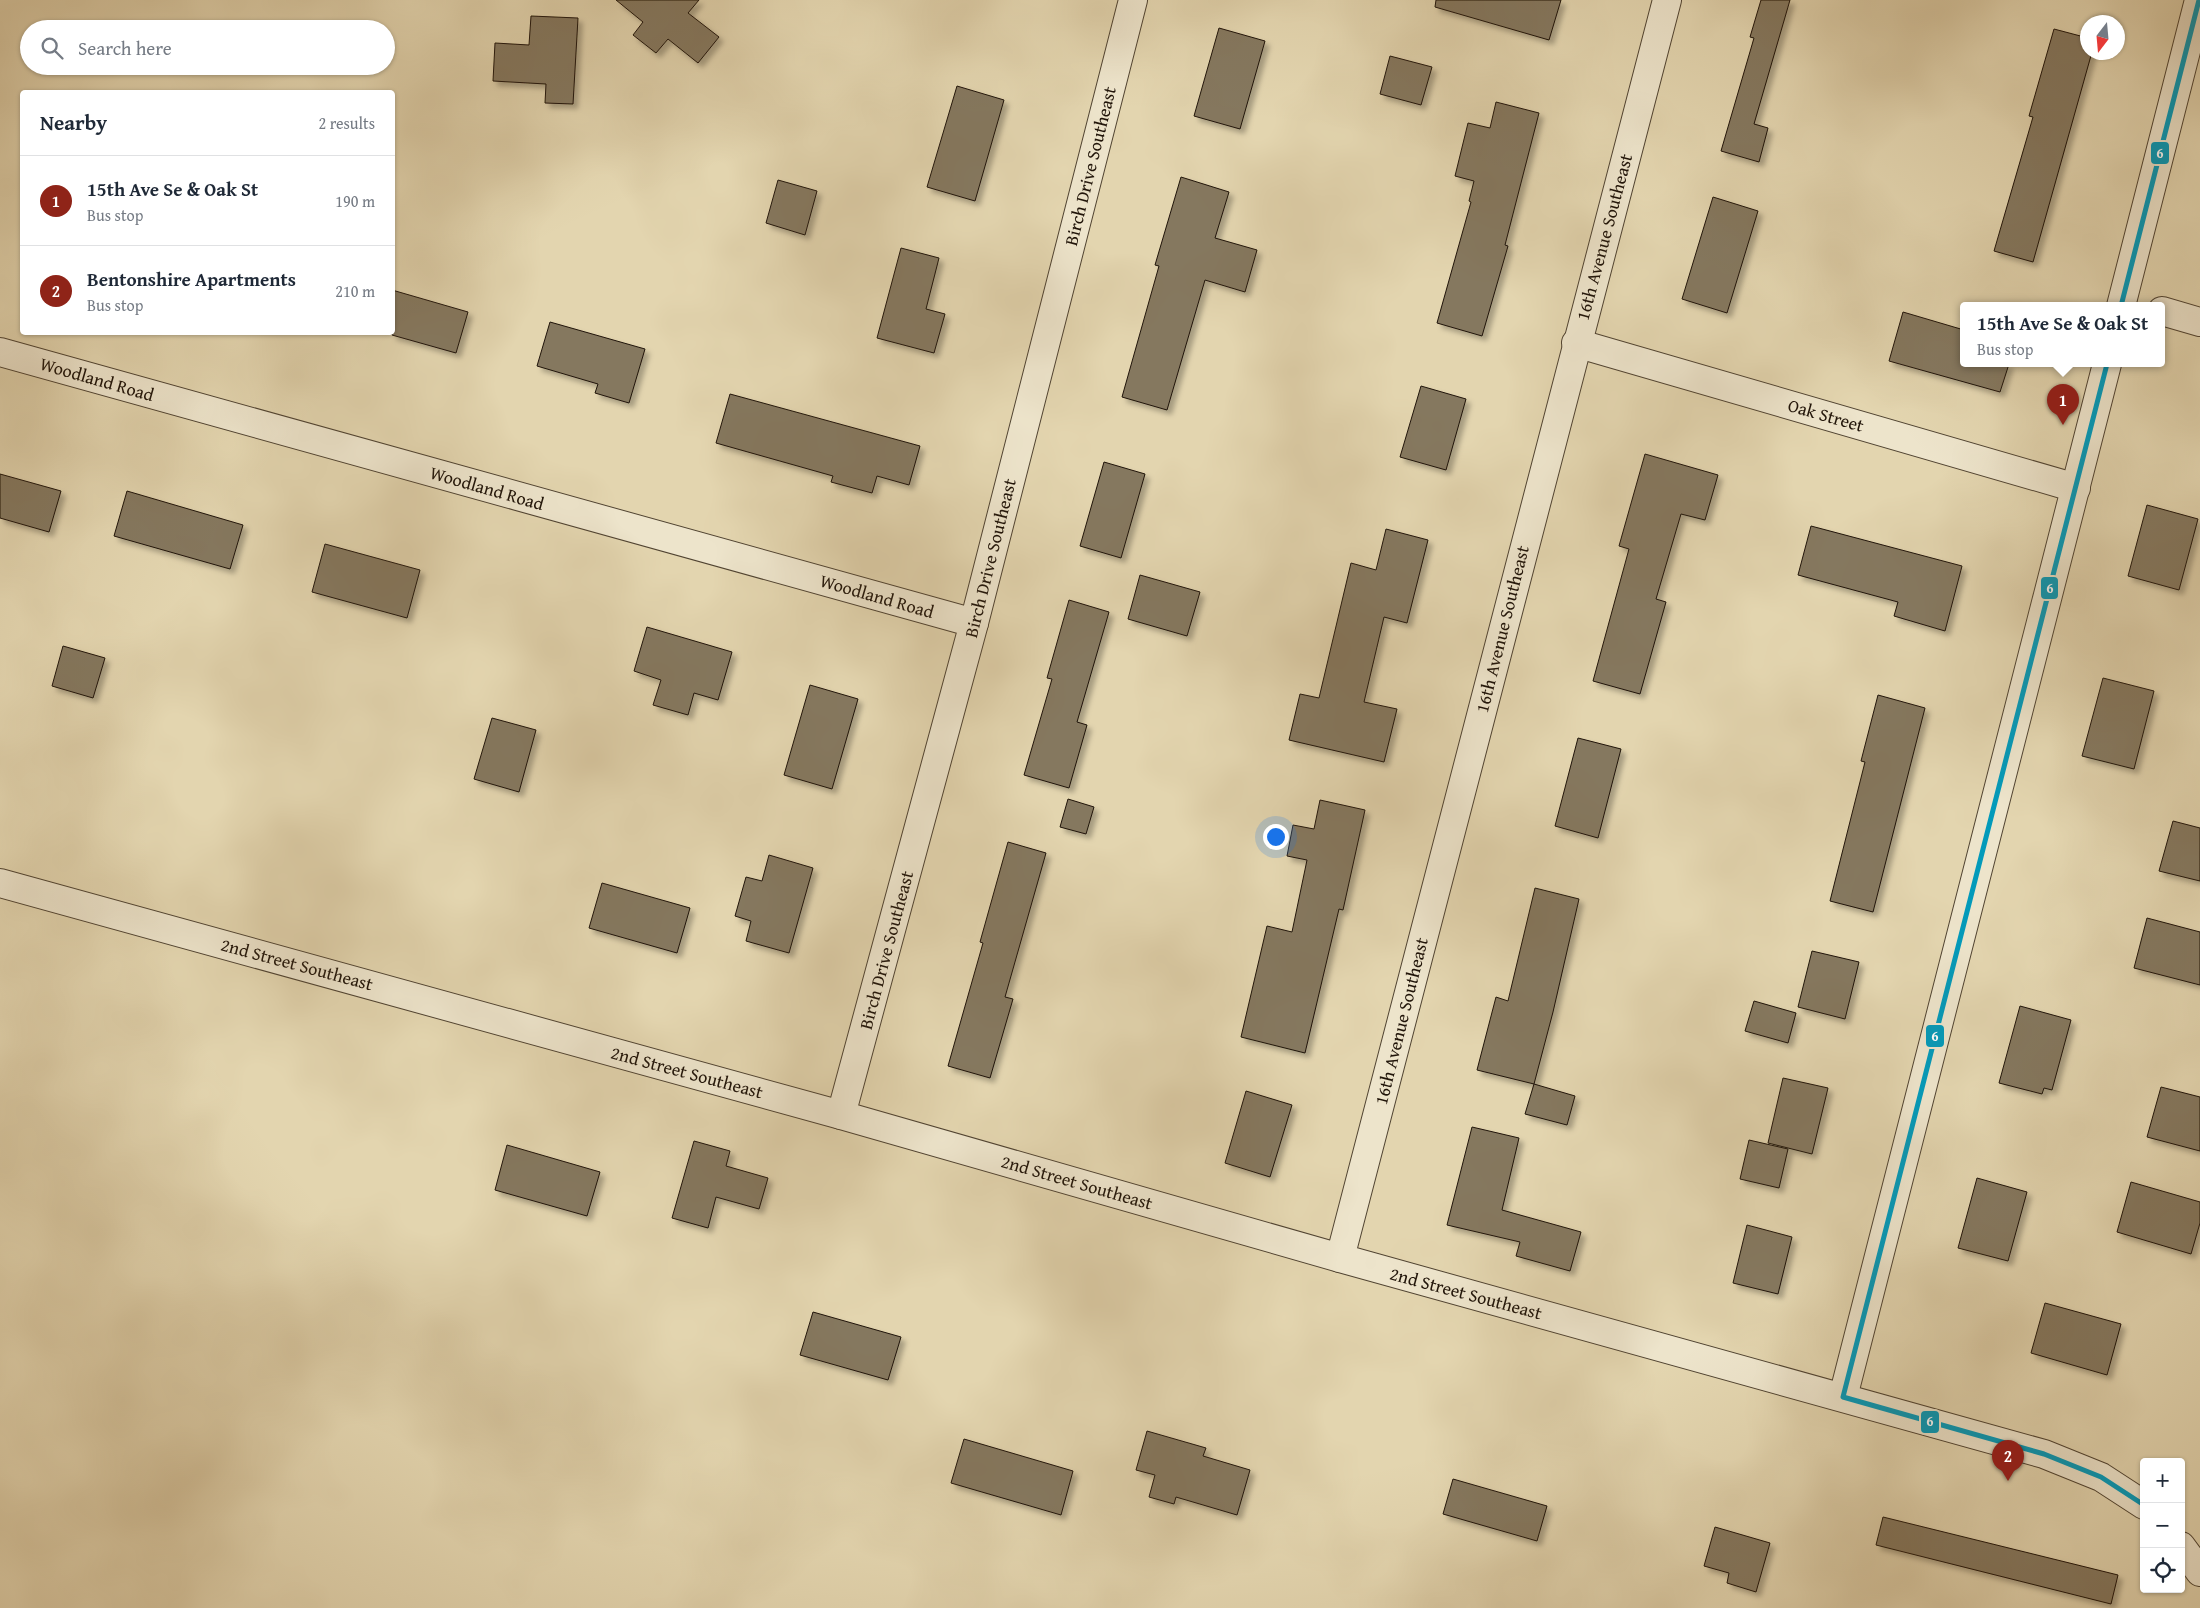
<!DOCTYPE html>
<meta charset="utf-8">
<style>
body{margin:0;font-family:"Gentium Book Plus",serif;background:#f2f2f3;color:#1f2937}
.controls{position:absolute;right:15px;bottom:15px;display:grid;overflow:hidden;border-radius:5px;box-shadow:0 1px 4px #0004}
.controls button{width:45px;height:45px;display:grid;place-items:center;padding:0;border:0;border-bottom:1px solid #e0e1e3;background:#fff;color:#1f2937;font:25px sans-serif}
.compass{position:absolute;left:2080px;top:15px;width:45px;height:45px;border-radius:50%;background:#fff;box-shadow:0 1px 4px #0004;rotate:196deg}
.you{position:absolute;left:1275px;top:836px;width:18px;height:18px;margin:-12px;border:4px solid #fff;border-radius:50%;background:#1a73e8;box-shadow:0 0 0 8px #1a73e833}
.badge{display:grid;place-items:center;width:32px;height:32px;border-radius:50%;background:#8f2418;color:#fff;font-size:16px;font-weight:700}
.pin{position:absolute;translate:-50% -41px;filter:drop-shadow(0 1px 2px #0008)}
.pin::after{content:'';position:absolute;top:26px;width:18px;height:15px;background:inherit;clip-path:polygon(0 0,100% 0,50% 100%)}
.popup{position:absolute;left:1960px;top:302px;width:205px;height:65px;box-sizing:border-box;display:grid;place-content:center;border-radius:5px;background:#fff;filter:drop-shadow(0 1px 4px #0005);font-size:16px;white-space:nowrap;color:#747a83}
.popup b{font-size:19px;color:#1f2937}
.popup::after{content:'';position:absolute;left:50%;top:100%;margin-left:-10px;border:10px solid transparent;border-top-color:#fff}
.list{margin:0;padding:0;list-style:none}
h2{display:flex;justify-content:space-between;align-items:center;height:65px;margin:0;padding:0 20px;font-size:21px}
h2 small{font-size:16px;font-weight:400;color:#747a83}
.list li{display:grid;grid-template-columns:32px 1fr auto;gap:15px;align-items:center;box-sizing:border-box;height:90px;padding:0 20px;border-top:1px solid #e0e1e3}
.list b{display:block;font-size:19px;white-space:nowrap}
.list p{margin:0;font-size:16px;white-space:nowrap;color:#747a83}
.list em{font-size:16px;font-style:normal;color:#747a83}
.icon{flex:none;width:28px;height:28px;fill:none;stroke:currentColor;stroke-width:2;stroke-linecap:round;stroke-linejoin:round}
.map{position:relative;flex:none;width:2200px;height:1608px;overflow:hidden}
.search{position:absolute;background:#fff;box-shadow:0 1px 4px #0004;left:20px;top:20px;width:375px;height:55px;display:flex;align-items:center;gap:12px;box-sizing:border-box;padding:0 18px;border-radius:28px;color:#747a83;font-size:19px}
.panel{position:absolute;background:#fff;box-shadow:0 1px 4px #0004;left:20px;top:90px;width:375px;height:245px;border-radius:5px}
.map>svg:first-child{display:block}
.building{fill:#85785f;stroke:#201409;filter:url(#shadow)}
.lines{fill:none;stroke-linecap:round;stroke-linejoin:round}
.minor-casing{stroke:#514432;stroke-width:30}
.minor{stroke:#ede4cb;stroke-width:28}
.bus-1-casing{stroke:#ede4cb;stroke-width:9}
.bus-1{stroke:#039aba;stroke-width:5}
.labels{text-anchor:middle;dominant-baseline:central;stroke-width:4;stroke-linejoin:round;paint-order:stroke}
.street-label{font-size:18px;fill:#201409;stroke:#ede4cb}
.line-badge{stroke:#ede4cb;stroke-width:2}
.badge-label{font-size:14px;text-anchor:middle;font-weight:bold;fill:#fff}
</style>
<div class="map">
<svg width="2200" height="1608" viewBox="0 0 2200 1608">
<defs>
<filter id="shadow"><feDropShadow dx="4.5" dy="4.5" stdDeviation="2.5" flood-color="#0004"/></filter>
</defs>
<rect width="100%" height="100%" fill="#e3d5af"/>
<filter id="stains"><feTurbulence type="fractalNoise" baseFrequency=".004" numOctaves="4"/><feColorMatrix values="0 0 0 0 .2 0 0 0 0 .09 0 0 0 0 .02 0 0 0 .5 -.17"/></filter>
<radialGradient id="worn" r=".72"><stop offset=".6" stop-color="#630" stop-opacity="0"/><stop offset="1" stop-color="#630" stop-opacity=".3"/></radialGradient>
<g class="building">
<polygon points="616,0 699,0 688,13 719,37 698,63 668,39 656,53 633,35 643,22"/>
<polygon points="1436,0 1561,0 1549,40 1435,7"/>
<polygon points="1761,0 1790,0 1754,124 1768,128 1759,162 1721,151 1754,38 1750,37"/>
<polygon points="531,16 578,18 573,104 545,103 546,84 493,81 495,43 529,45"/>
<polygon points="1219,28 1265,41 1240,129 1194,116"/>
<polygon points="2054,29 2088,38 2088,52 2092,52 2033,262 1994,251 2033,117 2029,116"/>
<polygon points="1390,56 1432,67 1421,105 1380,94"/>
<polygon points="957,86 1004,100 975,201 927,187"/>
<polygon points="1496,102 1539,113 1505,245 1508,246 1482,336 1437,323 1471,202 1469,201 1474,181 1455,176 1468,123 1490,128"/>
<polygon points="1181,177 1229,192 1215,238 1257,250 1245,292 1205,280 1167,410 1122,397 1159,266 1155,265"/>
<polygon points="778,180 817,191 805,235 766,223"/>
<polygon points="1713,197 1758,211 1727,313 1682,299"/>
<polygon points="901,248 939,258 926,309 945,314 934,353 877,338"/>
<polygon points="392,290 468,312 456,353 392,335"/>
<polygon points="1903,312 1964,330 1964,364 2009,364 2000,392 1889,361"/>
<polygon points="550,322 645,349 629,403 595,393 598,384 537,366"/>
<polygon points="1421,386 1466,399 1446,470 1400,457"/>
<polygon points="730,394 920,446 909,485 877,476 872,493 831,482 833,476 716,443"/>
<polygon points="1645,454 1718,475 1705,520 1681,514 1656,599 1666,602 1640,694 1593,681 1629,549 1619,546"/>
<polygon points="1104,462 1145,474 1121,558 1080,546"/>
<polygon points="0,474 61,491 49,532 0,518"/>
<polygon points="127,491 243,525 230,569 114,536"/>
<polygon points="2147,505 2198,519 2179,590 2128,576"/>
<polygon points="1811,526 1962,566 1945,631 1894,616 1898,602 1798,575"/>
<polygon points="1386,529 1428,540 1407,623 1384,617 1364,702 1397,709 1384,762 1289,740 1300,694 1319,698 1351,563 1376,570"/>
<polygon points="325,544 420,570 407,618 312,592"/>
<polygon points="1140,575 1200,592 1187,636 1128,619"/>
<polygon points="1069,600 1109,612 1077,722 1087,725 1069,788 1024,775 1052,679 1047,678"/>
<polygon points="647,627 732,652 718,700 694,693 688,715 653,705 661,680 634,671"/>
<polygon points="63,646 105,658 93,698 52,686"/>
<polygon points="2103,678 2154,691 2134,769 2082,756"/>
<polygon points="810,685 858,699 832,789 784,775"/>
<polygon points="1878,695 1925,708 1873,912 1830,901 1865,762 1861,761"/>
<polygon points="492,718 536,730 519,792 474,779"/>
<polygon points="1578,738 1621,749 1598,838 1555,826"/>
<polygon points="1068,799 1094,807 1086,834 1060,827"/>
<polygon points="1320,800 1365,810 1343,910 1339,909 1305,1053 1241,1037 1267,926 1292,932 1307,860 1287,856 1293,825 1314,829"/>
<polygon points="2173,821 2200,828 2200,881 2159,871"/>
<polygon points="1008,842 1046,853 1005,997 1013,999 990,1078 948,1066 983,943 980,942"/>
<polygon points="769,855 813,868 789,953 746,941 751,921 735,916 746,877 762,881"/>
<polygon points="602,883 690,908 677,953 589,928"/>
<polygon points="1535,888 1579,899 1553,1012 1534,1084 1477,1070 1496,997 1508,1001"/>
<polygon points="2147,918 2200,932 2200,985 2134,968"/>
<polygon points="1812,951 1859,962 1845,1019 1798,1007"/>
<polygon points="1754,1001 1796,1013 1788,1043 1745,1031"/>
<polygon points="2020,1006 2071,1020 2052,1090 2044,1088 2042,1094 1999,1083"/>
<polygon points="1783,1078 1828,1088 1812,1154 1768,1143"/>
<polygon points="1534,1084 1575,1096 1567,1125 1525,1114"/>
<polygon points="2161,1087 2200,1097 2200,1151 2147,1137"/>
<polygon points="1246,1091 1292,1105 1270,1177 1225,1163"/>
<polygon points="1472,1127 1519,1138 1502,1210 1581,1232 1570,1271 1516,1256 1520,1242 1447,1225"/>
<polygon points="1749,1140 1788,1149 1779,1188 1740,1179"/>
<polygon points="694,1141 730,1151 726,1166 768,1178 759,1209 716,1197 708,1228 672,1218"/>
<polygon points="507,1145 600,1172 587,1216 495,1190"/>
<polygon points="1977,1178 2027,1192 2008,1261 1958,1248"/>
<polygon points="2131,1182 2200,1202 2200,1223 2191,1254 2117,1232"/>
<polygon points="1747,1225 1792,1237 1778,1294 1733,1283"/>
<polygon points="2045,1303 2121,1324 2107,1375 2031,1353"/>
<polygon points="813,1312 901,1337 888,1380 800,1355"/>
<polygon points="1147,1431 1206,1448 1203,1456 1250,1470 1237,1515 1176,1497 1174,1504 1149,1497 1155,1475 1136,1470"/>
<polygon points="964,1439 1073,1471 1061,1515 951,1483"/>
<polygon points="1453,1479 1547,1506 1537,1541 1443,1514"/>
<polygon points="1883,1517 2118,1575 2111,1604 1876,1545"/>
<polygon points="1715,1527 1770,1543 1756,1592 1727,1583 1729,1573 1704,1566"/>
</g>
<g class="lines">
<defs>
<g id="minor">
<polyline points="2121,306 2199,0"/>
<polyline points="2162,311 2200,322"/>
<polyline points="1576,343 2076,488"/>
<polyline points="0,352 974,623"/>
<polyline points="0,883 841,1115 1340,1258 2044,1454 2101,1477 2144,1505"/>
<polyline points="841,1115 974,623 1133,0"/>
<polyline points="1340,1258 1667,0"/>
<polyline points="1843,1397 2107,364"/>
<polyline points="2181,1546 2200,1572"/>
</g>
</defs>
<use href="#minor" class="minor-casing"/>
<use href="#minor" class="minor"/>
<defs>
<g id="bus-1">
<polyline points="2121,306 2199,0"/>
<polyline points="2107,364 1843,1397 2044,1454 2101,1477 2144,1505"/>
</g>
</defs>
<use href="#bus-1" class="bus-1-casing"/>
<use href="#bus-1" class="bus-1"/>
</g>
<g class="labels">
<g class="street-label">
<text transform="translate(1090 166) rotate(-76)">Birch Drive Southeast</text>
<text transform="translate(1604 237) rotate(-75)">16th Avenue Southeast</text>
<text transform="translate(97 379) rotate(16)">Woodland Road</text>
<text transform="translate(1826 415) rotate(16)">Oak Street</text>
<text transform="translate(487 488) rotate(16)">Woodland Road</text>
<text transform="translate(990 558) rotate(-76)">Birch Drive Southeast</text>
<text transform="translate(877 596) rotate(16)">Woodland Road</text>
<text transform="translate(1502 629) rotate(-76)">16th Avenue Southeast</text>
<text transform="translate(886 950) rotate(-75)">Birch Drive Southeast</text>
<text transform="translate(297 964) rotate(15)">2nd Street Southeast</text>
<text transform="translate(1401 1021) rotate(-76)">16th Avenue Southeast</text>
<text transform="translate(687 1072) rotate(15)">2nd Street Southeast</text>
<text transform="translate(1077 1182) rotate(16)">2nd Street Southeast</text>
<text transform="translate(1466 1293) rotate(15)">2nd Street Southeast</text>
</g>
</g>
<g class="line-badge">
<rect x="2150" y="141" width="20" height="24" rx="5" fill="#039aba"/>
<rect x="2040" y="576" width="19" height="24" rx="5" fill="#039aba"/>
<rect x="1925" y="1024" width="20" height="24" rx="5" fill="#039aba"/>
<rect x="1920" y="1410" width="20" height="24" rx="5" fill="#039aba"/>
</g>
<g class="badge-label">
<text x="2160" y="158">6</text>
<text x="2050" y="593">6</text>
<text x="1935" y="1041">6</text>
<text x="1930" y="1426">6</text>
</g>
<rect width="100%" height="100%" filter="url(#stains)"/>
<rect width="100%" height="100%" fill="url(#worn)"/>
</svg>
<div class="controls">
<button>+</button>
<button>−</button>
<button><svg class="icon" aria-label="locate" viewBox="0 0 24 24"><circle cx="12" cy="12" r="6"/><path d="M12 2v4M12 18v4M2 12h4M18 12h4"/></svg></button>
</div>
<svg class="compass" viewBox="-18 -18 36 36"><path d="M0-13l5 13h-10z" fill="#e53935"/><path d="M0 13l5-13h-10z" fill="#747a83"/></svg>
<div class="you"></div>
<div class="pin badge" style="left:2063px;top:425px">1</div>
<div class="popup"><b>15th Ave Se &amp; Oak St</b>Bus stop</div>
<div class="pin badge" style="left:2008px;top:1481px">2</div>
<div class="search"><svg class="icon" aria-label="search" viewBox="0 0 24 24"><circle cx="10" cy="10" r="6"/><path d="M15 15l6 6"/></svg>Search here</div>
<section class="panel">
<h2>Nearby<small>2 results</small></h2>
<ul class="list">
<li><span class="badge">1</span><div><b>15th Ave Se &amp; Oak St</b><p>Bus stop</p></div><em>190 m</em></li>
<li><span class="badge">2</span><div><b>Bentonshire Apartments</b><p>Bus stop</p></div><em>210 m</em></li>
</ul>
</section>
</div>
